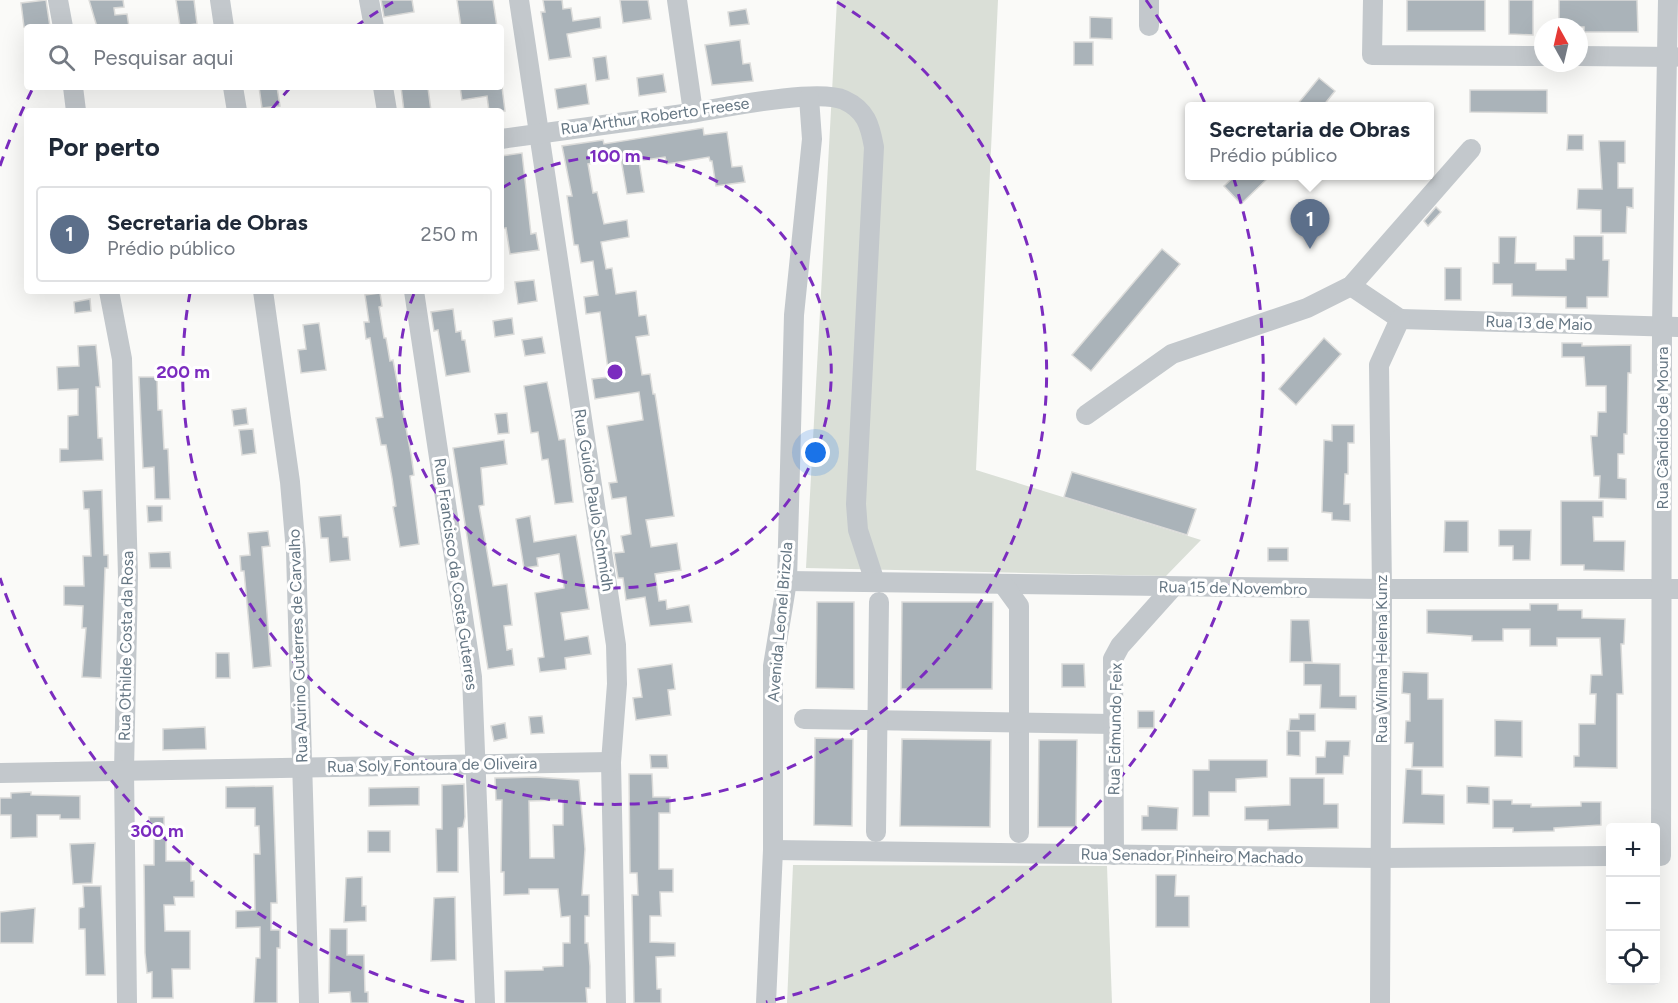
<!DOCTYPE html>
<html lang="pt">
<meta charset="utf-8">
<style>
body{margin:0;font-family:Figtree,sans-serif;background:#f6f6f7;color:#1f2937}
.controls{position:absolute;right:18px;bottom:18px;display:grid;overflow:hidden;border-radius:6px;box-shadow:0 6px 24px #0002}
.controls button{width:54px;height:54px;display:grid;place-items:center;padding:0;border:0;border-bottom:2px solid #e0e1e3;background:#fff;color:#1f2937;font:30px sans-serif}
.compass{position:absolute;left:1534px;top:18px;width:54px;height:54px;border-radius:50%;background:#fff;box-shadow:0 6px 24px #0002;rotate:352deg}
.you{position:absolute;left:816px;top:453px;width:21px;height:21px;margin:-15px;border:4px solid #fff;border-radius:50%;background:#1a73e8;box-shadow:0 0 0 9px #1a73e833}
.badge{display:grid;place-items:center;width:39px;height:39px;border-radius:50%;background:#1a73e8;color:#fff;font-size:20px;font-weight:700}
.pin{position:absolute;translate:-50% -50px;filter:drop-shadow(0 2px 3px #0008)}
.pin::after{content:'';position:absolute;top:32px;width:21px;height:18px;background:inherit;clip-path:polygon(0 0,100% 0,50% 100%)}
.popup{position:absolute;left:1185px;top:102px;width:249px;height:78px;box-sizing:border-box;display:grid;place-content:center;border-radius:6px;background:#fff;filter:drop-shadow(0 2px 4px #0005);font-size:20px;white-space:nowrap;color:#747a83}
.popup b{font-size:22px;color:#1f2937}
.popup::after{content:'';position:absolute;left:50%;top:100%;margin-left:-12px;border:12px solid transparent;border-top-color:#fff}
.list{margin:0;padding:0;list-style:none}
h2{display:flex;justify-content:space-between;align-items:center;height:78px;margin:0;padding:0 24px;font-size:26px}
h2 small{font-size:20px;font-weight:400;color:#747a83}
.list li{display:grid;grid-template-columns:39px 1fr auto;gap:18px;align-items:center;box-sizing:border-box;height:96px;margin:0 12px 12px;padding:0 12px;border:2px solid #e0e1e3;border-radius:6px}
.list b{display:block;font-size:22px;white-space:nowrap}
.list p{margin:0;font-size:20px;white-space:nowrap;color:#747a83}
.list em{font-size:20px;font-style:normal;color:#747a83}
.icon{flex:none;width:33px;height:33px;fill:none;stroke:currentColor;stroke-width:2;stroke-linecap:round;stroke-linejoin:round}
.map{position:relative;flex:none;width:1678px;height:1003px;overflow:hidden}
.search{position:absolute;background:#fff;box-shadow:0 6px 24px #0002;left:24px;top:24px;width:480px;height:66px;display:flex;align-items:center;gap:15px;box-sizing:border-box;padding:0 21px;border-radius:6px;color:#747a83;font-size:22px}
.panel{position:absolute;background:#fff;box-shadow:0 6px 24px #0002;left:24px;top:108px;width:480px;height:186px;border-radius:6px}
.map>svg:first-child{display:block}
.green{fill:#dadfd7}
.building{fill:#aab3b9;stroke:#dcdcda;stroke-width:1.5;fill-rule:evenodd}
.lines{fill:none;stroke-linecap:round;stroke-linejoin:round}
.minor{stroke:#c3c8cc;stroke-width:20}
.ring{fill:none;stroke:#7b2cbf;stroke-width:3;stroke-dasharray:10 8}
.labels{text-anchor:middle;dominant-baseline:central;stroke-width:6;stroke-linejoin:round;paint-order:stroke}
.street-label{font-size:16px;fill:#657683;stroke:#fff}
.centre{fill:#7b2cbf;stroke:#fff;stroke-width:3}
.ring-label{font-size:18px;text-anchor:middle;font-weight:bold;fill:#7b2cbf;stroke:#fff;stroke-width:6;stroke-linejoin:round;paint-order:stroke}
</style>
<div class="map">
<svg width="1678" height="1003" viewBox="0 0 1678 1003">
<rect width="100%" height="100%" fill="#fafaf8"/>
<g class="green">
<polygon points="837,0 998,0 976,470 1201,540 1166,576 806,568"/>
<polygon points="793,865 1107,866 1112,1003 787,1003"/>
</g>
<g class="building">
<polygon points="46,0 50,27 24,27 21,3"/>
<polygon points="89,0 123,0 124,7 114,8 115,15 127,14 129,27 97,27"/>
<polygon points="176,0 194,0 197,24 180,26"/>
<polygon points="381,0 412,0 414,12 384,17"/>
<polygon points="457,0 493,0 497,27 461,27"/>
<polygon points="543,0 562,0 563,9 571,8 573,21 600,17 601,28 567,34 571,57 549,60 541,12 545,12"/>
<polygon points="620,0 648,0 651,19 623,23"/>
<rect x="1407" y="0" width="78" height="31"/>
<polygon points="1509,0 1533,0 1533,35 1509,34"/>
<polygon points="1559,0 1637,0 1638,32 1584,32 1584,27 1559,27"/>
<polygon points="746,9 749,24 730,26 728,12"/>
<polygon points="1090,17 1112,18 1112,39 1090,38"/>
<polygon points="740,40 743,64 750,63 753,81 712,85 705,45"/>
<rect x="1074" y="42" width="19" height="23"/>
<polygon points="606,56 609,79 596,81 593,58"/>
<polygon points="663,74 666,92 639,96 637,78"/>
<polygon points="1319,78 1335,91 1323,106 1296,106"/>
<polygon points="586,84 589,104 558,109 555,89"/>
<polygon points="259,87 277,87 280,106 262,108"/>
<polygon points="401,87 428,88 431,111 404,111"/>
<polygon points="460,87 502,87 505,111 489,111 487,96 462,100"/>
<polygon points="1470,90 1547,90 1547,113 1470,112"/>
<polygon points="703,128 704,135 727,132 732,167 742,166 745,182 716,186 712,161 710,161 709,157 667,164 665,157 639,161 644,192 627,194 621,159 588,164 593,193 597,192 604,224 627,220 629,237 601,242 606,269 612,268 616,294 636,291 639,316 646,315 649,335 636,337 642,375 650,374 653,394 655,394 674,516 646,520 651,547 677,543 681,570 655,574 659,601 666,600 667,609 689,605 692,622 650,626 645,597 626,600 623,578 618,578 614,553 624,552 621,536 631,534 626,497 612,499 609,483 617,482 607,426 643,420 639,392 595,399 592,379 609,377 605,347 600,312 586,314 584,297 598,295 593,261 581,263 578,245 574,245 567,196 572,196 562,146 603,140 604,144"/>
<polygon points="1568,135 1583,135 1583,150 1567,150"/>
<polygon points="1599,141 1625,141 1625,163 1618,163 1618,188 1633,188 1633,208 1627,207 1626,233 1601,233 1601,210 1577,209 1578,189 1602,189"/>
<polygon points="522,153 531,234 536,233 539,250 510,254 506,228 501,229 501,180 503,180 501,156"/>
<polygon points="1235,176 1270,176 1241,204 1224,186"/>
<polygon points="1436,207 1441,212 1428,226 1424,221"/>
<polygon points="1574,236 1603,236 1603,260 1609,260 1608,297 1587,297 1587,308 1566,308 1566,297 1512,296 1512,284 1493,284 1493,263 1499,263 1499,237 1516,237 1515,263 1536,263 1536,270 1566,270 1566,259 1574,259"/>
<polygon points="1162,249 1180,264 1091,371 1072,355"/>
<rect x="1445" y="268" width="16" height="32"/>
<polygon points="534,280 537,301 518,304 515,282"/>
<polygon points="380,293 382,306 379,307 384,338 386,338 390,361 393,360 411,454 414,475 410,476 419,544 400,547 393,507 396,506 392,478 386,445 381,445 376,418 383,417 378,387 370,338 366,339 364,322 369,322 365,295"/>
<polygon points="90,299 91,311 75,313 74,302"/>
<polygon points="453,309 456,332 461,331 462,340 465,340 470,372 446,376 438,330 434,331 431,312"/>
<polygon points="512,318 514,334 495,337 493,321"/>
<polygon points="319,323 326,370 301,373 298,350 306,349 303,325"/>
<polygon points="542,337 545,353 525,356 522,340"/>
<polygon points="1324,338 1341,354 1296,405 1279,389"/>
<polygon points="1562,343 1582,343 1582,346 1631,345 1631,373 1628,373 1627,434 1624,434 1624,454 1618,454 1618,478 1626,479 1626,499 1599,498 1600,476 1594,476 1591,436 1597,436 1598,412 1606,412 1606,386 1586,386 1584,357 1562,357"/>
<polygon points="96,345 100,387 96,387 98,438 102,438 103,460 60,462 60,449 68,449 68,416 78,415 78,389 58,390 57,367 79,366 78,346"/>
<polygon points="139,377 157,377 158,410 162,410 164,449 168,449 170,499 155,499 154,467 143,468"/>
<polygon points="547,382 559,440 565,439 573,502 555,504 548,459 542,460 538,432 531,433 524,386"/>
<polygon points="246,408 248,424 234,426 232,410"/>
<polygon points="507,413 509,433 498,434 495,414"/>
<polygon points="1332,425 1354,425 1354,443 1348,443 1348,474 1345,474 1344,504 1350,504 1350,521 1332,520 1332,513 1322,512 1324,440 1332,441"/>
<polygon points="253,429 256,453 242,455 239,430"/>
<polygon points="504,440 507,464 481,468 484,505 479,506 493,586 507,584 512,625 504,626 507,650 512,649 514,665 488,669 453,448"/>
<polygon points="1072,472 1196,509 1187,535 1064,497"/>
<polygon points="102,490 104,555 108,555 108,568 105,568 101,678 82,677 86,628 82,628 83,606 64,605 64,586 84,586 83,556 91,556 89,509 84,509 83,491"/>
<polygon points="1561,501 1603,501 1603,517 1593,517 1594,541 1625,541 1624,571 1584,570 1584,565 1561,565"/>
<polygon points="147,506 162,506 162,521 148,522"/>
<polygon points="341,515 343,537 348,537 350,560 330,562 328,538 321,538 319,517"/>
<polygon points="530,516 534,542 576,535 589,609 561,613 565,640 588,636 591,654 565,658 566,669 540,672 538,658 544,657 535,593 564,588 559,554 537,558 538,566 524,568 516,519"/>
<polygon points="1445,521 1468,521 1468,552 1444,552"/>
<polygon points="1499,530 1531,530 1530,560 1513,560 1513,546 1499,546"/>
<polygon points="268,531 270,546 262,547 271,666 253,668 244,571 241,571 240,556 250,555 248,533"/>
<rect x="1268" y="548" width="20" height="13"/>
<polygon points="170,552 171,568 150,568 149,553"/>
<polygon points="817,602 854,602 854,689 816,688"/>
<polygon points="902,602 993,602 992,689 901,689"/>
<polygon points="1530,604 1558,604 1558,610 1582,610 1582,618 1625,619 1624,644 1621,644 1623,694 1617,694 1617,768 1574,767 1574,756 1579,756 1579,724 1595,724 1596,694 1590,694 1591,675 1602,675 1600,638 1557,638 1557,646 1530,646 1530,629 1503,629 1503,641 1472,641 1472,636 1427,633 1427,610 1530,610"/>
<polygon points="1291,620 1309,620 1312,662 1290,662"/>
<polygon points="216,653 229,653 230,678 216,678"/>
<polygon points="1304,663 1340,664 1340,696 1356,696 1356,709 1320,708 1321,685 1304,685"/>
<polygon points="672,664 675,689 668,690 671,715 636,720 633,698 642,697 638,669"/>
<polygon points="1062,664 1084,664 1085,687 1062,687"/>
<polygon points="1403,672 1428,673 1428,699 1443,699 1443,767 1412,767 1413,743 1405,743 1406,721 1410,721 1410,694 1402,693"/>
<rect x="1138" y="711" width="16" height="17"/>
<polygon points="1299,714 1315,714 1315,731 1289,731 1290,719 1299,719"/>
<polygon points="542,716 544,733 531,734 529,717"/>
<polygon points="1495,720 1522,721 1522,757 1495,756"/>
<polygon points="505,723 507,738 494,741 491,726"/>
<polygon points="205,727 206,749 163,750 163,729"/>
<polygon points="1287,731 1300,731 1300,756 1287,755"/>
<polygon points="815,738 853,739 852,826 814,825"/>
<polygon points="902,739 991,740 990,827 900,826"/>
<polygon points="1039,740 1077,740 1076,827 1038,827"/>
<polygon points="1326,741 1350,741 1349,756 1344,756 1343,774 1316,774 1316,757 1325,757"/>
<polygon points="650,755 667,755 668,768 651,768"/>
<polygon points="1209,760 1267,760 1267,777 1236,779 1236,792 1209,792 1209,816 1193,816 1193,770 1209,770"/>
<polygon points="1406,769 1422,770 1422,794 1444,795 1444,824 1403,823"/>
<polygon points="629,774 652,774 653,797 670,797 670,813 659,813 659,869 673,869 673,892 660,892 661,916 650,916 650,942 675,943 675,956 656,957 657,989 661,989 661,1003 634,1003 632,895 638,895 637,873 630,873"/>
<path d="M536,777l43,3 6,69 -3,46h7v21h-4v27h3l2,23v22h-4l1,15h-82v-32l38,-1v-3l20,-1v-23h7v-27l-9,1 -3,-28h-29v5l-25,1v-23h-3l1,-72h-6l-1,-22zM563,800v25h-10l1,33h-24l-1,-57z"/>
<polygon points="1290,778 1324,778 1324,804 1338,804 1338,828 1268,830 1268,820 1245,820 1245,807 1290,805"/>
<polygon points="464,784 465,817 463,827 458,828 458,872 437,872 436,829 442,829 442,785"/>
<polygon points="273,786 277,903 271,903 271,930 280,930 280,948 277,948 277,1003 254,1003 256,958 260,958 260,927 236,928 236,911 255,910 254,854 260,854 259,826 255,826 255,808 226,808 226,787"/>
<polygon points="1467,786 1489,787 1489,804 1467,803"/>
<polygon points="419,787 419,805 369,806 369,788"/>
<polygon points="31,792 31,795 80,796 80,819 60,819 60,815 37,815 37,837 11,838 11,815 0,815 0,798 11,798 11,793"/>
<polygon points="1493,800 1512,800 1512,804 1531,804 1531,807 1581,806 1581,802 1601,802 1601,825 1554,828 1554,831 1513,832 1513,828 1493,828"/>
<polygon points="1148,806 1178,808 1177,830 1142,830 1142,816 1148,816"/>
<polygon points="149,817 164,817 164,830 150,831"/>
<rect x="368" y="831" width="22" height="21"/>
<polygon points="154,835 166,835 166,861 191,861 191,881 194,881 194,897 174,897 175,905 164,905 165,931 190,931 190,969 172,969 173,998 152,998 152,972 147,973 145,953 144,865 154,865"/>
<polygon points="95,843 92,883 73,884 70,844"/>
<polygon points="1156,875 1176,875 1175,896 1189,896 1189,927 1156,927"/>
<polygon points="362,877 362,906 366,906 366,921 344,922 346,878"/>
<polygon points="83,886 101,886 105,975 86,975 85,929 79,929 79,908 84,907"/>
<polygon points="455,897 456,960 431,961 434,898"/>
<polygon points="35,908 33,943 0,943 0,912"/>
<polygon points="330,929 347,929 347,955 364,955 365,992 368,992 368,1003 351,1003 350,992 329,993"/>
</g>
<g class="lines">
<g class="minor">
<polyline points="58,0 63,27"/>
<polyline points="220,0 224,27"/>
<polyline points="369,0 374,27"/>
<polyline points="519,0 616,645 617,684 611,762 616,1003"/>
<polyline points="677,0 693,112"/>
<polyline points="1373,0 1372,55 1543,56"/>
<polyline points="1149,26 1149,0"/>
<polyline points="1579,56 1675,57"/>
<polyline points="73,87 76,111"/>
<polyline points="233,87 237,111"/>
<polyline points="383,87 387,111"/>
<path d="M501,139c63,-9 126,-17 190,-26 31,-5 127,-25 153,-13 22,10 26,25 30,47l-18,357 2,26 17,52"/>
<polyline points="1351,286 1400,319"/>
<polyline points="109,291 122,359 128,576 124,771 127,1003"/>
<polyline points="263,291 290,482 296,552 309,1003"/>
<polyline points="414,291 472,677 485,1003"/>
<polyline points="1400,319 1678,327"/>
<polyline points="1086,415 1172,354 1307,308 1351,286 1471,149"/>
<polyline points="787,581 1382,589 1678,589"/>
<polyline points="1003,584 1019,606 1019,833"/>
<polyline points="804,719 1113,724"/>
<polyline points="0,773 611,762"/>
<polyline points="876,832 879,602"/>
<polyline points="773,850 1380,858 1610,856"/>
<polyline points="1114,855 1113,659 1120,646 1173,587"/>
<polyline points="1661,856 1662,326 1668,0"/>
<polyline points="766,1003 773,850 773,666 787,581 794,315 812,139 809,98"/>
<polyline points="1380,1003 1382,589 1379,365 1400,319"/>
</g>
</g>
<g class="ring">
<path d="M502 188A216 216 0 1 1 415 291"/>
<path d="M272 109A432 432 0 0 1 289 89M355 27A432 432 0 0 1 393 2M837 2A432 432 0 1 1 190 293"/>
<path d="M464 1002A648 648 0 0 1 0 578M0 166A648 648 0 0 1 33 88M1146 0A648 648 0 0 1 766 1002"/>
</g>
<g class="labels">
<g class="street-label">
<text transform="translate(655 116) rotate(-8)">Rua Arthur Roberto Freese</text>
<text transform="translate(1539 323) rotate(2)">Rua 13 de Maio</text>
<text transform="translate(1662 428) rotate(-90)">Rua Cândido de Moura</text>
<text transform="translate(594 500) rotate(81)">Rua Guido Paulo Schmidh</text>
<text transform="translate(456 574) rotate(82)">Rua Francisco da Costa Guterres</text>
<text transform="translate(1233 588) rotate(1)">Rua 15 de Novembro</text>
<text transform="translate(780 622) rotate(-85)">Avenida Leonel Brizola</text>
<text transform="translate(126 646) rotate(-89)">Rua Othilde Costa da Rosa</text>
<text transform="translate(298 646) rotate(-92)">Rua Aurino Guterres de Carvalho</text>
<text transform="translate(1381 659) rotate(-90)">Rua Wilma Helena Kunz</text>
<text transform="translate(1115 729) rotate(-89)">Rua Edmundo Feix</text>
<text transform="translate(432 765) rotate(-1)">Rua Soly Fontoura de Oliveira</text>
<text transform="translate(1192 856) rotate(1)">Rua Senador Pinheiro Machado</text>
</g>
</g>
<circle cx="615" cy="372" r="9" class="centre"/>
<g class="ring-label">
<text x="615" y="162">100 m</text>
<text x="183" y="378">200 m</text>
<text x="157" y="837">300 m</text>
</g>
</svg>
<div class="controls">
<button>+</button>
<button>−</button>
<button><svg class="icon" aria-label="locate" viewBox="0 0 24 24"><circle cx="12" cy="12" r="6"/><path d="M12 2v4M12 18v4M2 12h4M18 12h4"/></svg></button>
</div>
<svg class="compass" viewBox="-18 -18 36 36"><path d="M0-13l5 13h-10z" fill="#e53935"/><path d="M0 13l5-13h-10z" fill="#747a83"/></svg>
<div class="you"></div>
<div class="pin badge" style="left:1310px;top:249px;background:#5c6f8a">1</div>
<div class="popup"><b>Secretaria de Obras</b>Prédio público</div>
<div class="search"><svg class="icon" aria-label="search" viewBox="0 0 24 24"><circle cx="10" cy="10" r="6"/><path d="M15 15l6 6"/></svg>Pesquisar aqui</div>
<section class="panel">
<h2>Por perto<small></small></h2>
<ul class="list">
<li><span class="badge" style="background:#5c6f8a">1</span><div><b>Secretaria de Obras</b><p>Prédio público</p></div><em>250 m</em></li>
</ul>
</section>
</div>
